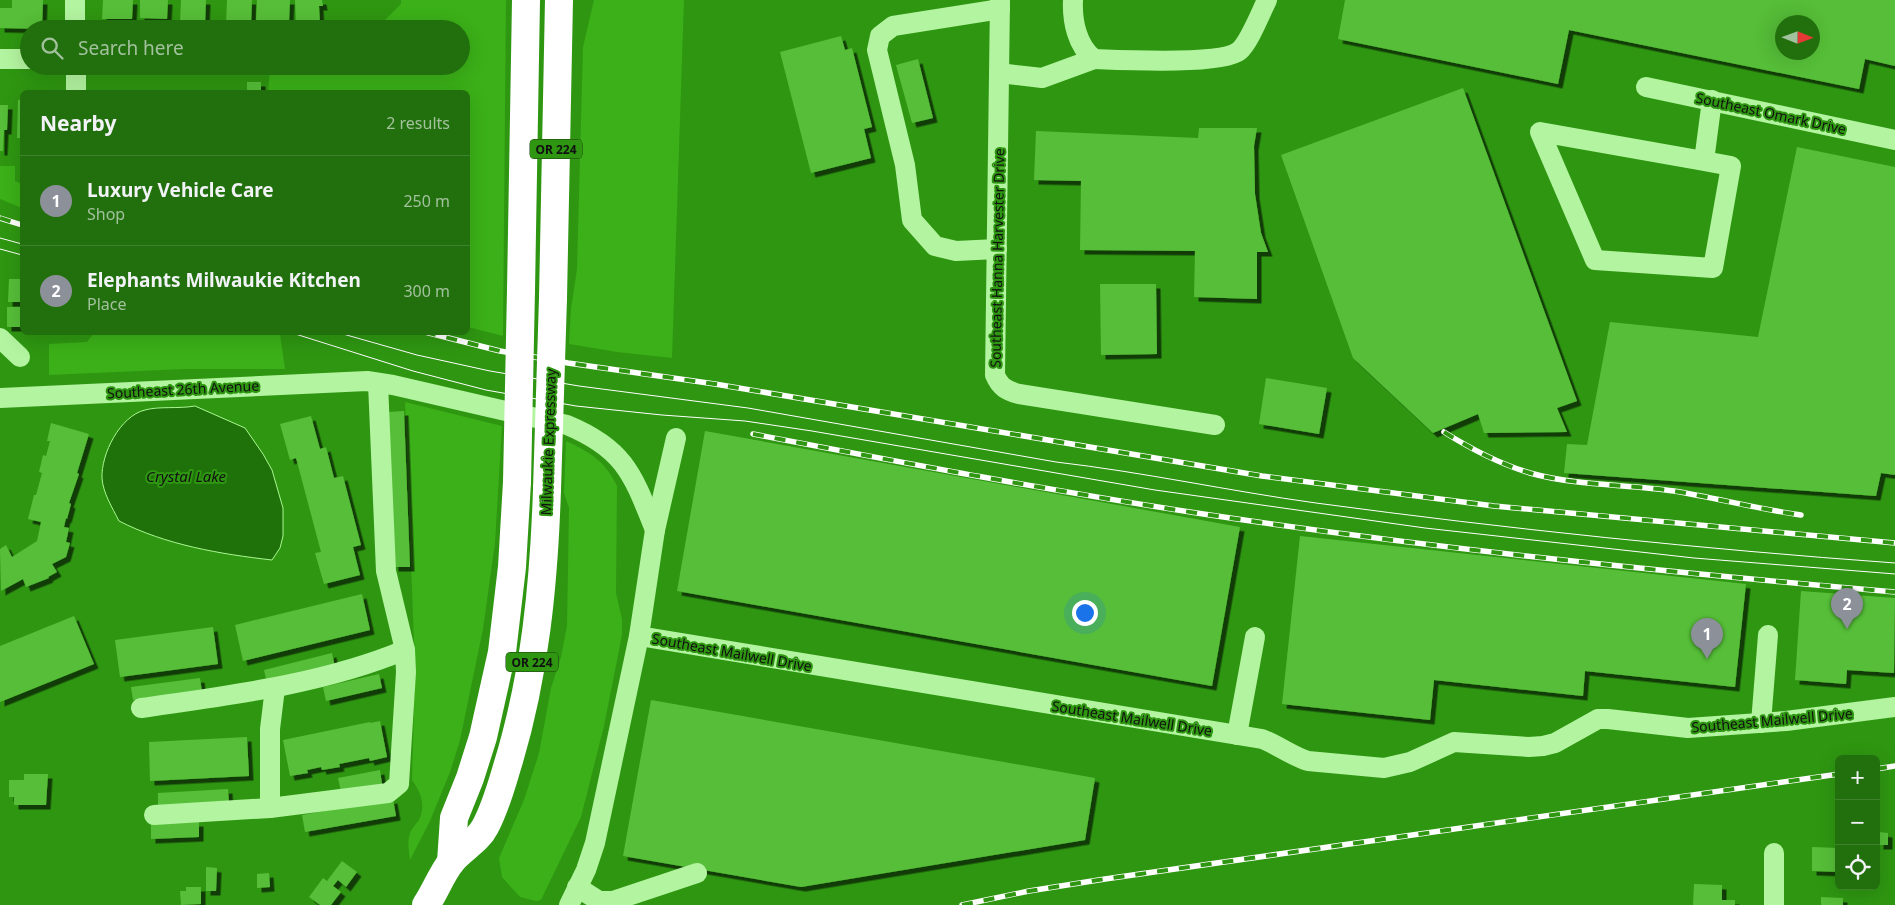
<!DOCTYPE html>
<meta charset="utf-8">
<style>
body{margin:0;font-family:"Noto Sans",sans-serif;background:#2a7516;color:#f1f3f6}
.controls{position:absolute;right:15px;bottom:15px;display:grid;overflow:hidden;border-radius:8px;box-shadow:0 5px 20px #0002}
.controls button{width:45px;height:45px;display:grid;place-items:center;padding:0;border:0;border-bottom:1px solid #3f822e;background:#22700d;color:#f1f3f6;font:25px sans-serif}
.compass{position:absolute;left:1775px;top:15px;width:45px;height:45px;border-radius:50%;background:#22700d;box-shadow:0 5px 20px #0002;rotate:91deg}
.you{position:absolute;left:1084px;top:612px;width:18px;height:18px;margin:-12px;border:4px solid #fff;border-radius:50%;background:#1a73e8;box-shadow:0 0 0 8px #1a73e833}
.badge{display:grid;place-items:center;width:32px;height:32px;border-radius:50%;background:#8c9099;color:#fff;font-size:16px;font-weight:700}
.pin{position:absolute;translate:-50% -41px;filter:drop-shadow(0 1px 2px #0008)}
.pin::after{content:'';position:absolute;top:26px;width:18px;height:15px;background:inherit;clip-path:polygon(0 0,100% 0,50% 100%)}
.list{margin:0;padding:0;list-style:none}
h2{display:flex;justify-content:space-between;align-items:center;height:65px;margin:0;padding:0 20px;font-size:21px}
h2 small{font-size:16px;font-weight:400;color:#a2c19d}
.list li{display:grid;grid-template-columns:32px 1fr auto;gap:15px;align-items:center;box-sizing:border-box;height:90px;padding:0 20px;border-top:1px solid #3f822e}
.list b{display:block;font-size:19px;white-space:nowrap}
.list p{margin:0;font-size:16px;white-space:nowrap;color:#a2c19d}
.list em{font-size:16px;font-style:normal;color:#a2c19d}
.icon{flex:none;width:28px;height:28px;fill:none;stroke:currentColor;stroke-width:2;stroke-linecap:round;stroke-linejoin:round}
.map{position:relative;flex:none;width:1895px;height:905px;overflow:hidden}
.search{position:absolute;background:#22700d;box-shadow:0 5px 20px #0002;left:20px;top:20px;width:450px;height:55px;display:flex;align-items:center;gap:12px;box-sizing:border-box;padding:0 18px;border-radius:28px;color:#a2c19d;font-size:19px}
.panel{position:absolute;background:#22700d;box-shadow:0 5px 20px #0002;left:20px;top:90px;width:450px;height:245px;border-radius:8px}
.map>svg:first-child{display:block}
.green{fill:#3bb018}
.water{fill:#1f720a;stroke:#aaf791}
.building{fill:#57be39;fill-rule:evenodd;filter:url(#shadow)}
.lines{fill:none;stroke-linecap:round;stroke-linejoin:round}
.minor{stroke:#b3f4a0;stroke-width:20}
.highway{stroke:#fff;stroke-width:28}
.tram{stroke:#fff;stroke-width:1}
.rail-casing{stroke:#fff;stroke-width:5.5}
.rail{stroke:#2e9611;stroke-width:4;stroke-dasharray:11;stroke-linecap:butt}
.highway-bridge{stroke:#fff;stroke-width:28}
.labels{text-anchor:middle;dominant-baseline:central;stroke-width:4;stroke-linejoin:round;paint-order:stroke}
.shield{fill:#2e9611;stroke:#1a3911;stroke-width:1}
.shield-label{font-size:12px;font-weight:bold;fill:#111}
.street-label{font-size:14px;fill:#111;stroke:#2e9611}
.water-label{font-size:15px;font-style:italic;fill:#111;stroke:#2e9611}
</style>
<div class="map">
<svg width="1895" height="905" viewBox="0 0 1895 905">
<defs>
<filter id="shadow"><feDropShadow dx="4.5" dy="4.5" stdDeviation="0" flood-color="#0009"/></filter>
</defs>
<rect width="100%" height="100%" fill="#2e9611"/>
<g class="green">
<polygon points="401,0 506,0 503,336 468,327 468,92 268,92 270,69 276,66 461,66 461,29 376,29 401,4"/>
<polygon points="594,0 684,0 672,358 617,352 569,344 571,309 577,269 583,47"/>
<polygon points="0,166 15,166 15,181 22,184 22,208 0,199"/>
<polygon points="94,333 274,333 280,334 285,369 184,369 49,375 49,344 87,342"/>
<path d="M405,402l97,24 -7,117 -12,86 -23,111 -10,32 -20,49 -20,39c-1,-9 -3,-18 0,-27 2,-5 6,-9 9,-13 7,-16 2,-27 -7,-40l3,-111z"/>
<path d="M566,441c24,11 40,21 51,45l-1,107 6,26v16l-18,91 -23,91 -40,83 -5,1 -16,-4 -18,-20 -3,-19 25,-58 15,-47 12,-65 10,-31 6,-31 2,-118 -5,-15z"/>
</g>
<path class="water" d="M195,406l50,22 18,26 9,16 11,38v28l-3,12 -8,12c-52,-6 -106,-15 -153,-39 -7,-14 -16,-28 -17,-43 -1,-24 18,-62 43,-68 14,-4 34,-1 50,-4z"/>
<g class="building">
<polygon points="12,0 43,0 42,29 0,28 0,8 12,8"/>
<polygon points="103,0 133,0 132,19 102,19"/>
<polygon points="140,0 168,0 167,19 140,18"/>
<polygon points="181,0 206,0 205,24 180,24"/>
<polygon points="227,0 252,0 251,25 226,25"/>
<polygon points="257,0 290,0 289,22 256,21"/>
<polygon points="295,0 322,0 323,6 319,6 320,24 296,25"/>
<path d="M1345,0h550v66l-30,-7 -6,30 -290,-59 -11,54 -220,-45zM1782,22h30v30h-30z"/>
<polygon points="841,36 845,50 852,48 872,127 864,129 871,158 811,173 780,52"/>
<polygon points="918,59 933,118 912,123 896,65"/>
<rect x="247" y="82" width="14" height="10"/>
<polygon points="1463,88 1577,401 1557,408 1567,432 1484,433 1478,414 1433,433 1353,358 1281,155"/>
<polygon points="18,100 22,100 22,138 17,138"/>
<polygon points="0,105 8,105 7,130 4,130 3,151 0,151"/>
<polygon points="1199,128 1257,128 1254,146 1255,194 1261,233 1268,252 1257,252 1257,299 1194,297 1195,251 1080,250 1081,181 1034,180 1036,131 1198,138"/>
<polygon points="1797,147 1895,167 1895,475 1881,473 1876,496 1564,473 1567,444 1587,445 1610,322 1758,337"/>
<polygon points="9,279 22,279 22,302 8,302"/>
<polygon points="1100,284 1156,284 1157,354 1101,355"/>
<rect x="7" y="307" width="15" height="20"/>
<polygon points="1266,378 1327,388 1319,434 1259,424"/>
<polygon points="404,411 410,567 394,567 388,412"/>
<polygon points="311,416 320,449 326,447 334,478 343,476 361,545 353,547 360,575 324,584 315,553 321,552 296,458 290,460 280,424"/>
<polygon points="51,423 89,434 77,473 79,474 69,503 71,504 67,519 66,518 64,527 69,528 66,542 70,543 66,557 52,564 57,572 48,577 49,578 26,587 23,579 1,591 0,549 6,545 12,557 37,541 41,522 28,519 34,495 36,495 42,473 39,472 43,455 46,456 50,441 47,441"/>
<polygon points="705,431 1240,527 1212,686 677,591"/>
<polygon points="1300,536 1746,584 1735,687 1585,671 1583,696 1434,680 1430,720 1282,704"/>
<polygon points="1801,591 1895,598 1894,673 1847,670 1846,684 1795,680"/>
<polygon points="362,594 370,630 243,661 235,625"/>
<polygon points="74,616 94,664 0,702 0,646"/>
<polygon points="213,627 218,664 120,677 115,640"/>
<polygon points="332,653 335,667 267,683 264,670"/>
<polygon points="379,674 382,688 326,701 323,687"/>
<polygon points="200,678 202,692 133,700 131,687"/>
<polygon points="651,700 1095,778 1085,840 801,887 623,856"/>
<polygon points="380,721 387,757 370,761 369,758 339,764 340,767 322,770 321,767 307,770 308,773 290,776 283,740 370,722 370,723"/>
<polygon points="247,737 249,776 150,781 149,742"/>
<polygon points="380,770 382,784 341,792 338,778"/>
<polygon points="24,774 48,774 46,805 14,805 14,797 9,797 9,780 24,780"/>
<polygon points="228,789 229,803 158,807 158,793"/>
<polygon points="393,799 396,816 305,832 302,815"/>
<polygon points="199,822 199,837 151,839 151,824"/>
<polygon points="1879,832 1888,833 1888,845 1879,845"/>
<polygon points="1812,847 1839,848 1839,872 1812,871"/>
<polygon points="342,861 357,872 346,887 338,880 333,886 341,892 331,905 320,905 309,897 323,878 327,881"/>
<polygon points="206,867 217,868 216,891 206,891"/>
<polygon points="269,873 270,887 257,888 257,874"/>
<polygon points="1694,884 1722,885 1722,900 1735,900 1735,905 1693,905"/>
<polygon points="186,887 201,887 201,904 181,905 180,891 186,891"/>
<polygon points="1821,897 1843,898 1843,905 1821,905"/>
</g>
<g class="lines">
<g class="minor">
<polyline points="75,0 75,29"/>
<path d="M1000,0l-5,375c5,12 12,16 24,19l196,31"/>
<path d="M1073,0c-1,21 4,46 21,59 27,1 128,6 145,-8 10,-8 22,-39 28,-51"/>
<polyline points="0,59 29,59"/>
<polyline points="76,66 76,92"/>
<polyline points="999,73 1042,78 1094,59"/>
<polyline points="1646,87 1895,140"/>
<polyline points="1704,161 1540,132 1595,260 1713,268 1731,166 1704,161 1712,100"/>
<polyline points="997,249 956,251 935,246 912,220 905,165 877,50 880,36 893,26 1000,9"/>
<polyline points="0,338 20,357"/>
<path d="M0,398l367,-17 26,4 174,40c58,24 66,50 88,105"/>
<path d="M676,438l-21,92 -16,106 623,103c16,6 30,17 46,22l76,7 26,-6 44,-20 75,5 14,-1 12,-3 43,-24h10l80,9 98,-7 109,-14"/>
<path d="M141,708c89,-13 179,-23 264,-58"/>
<polyline points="1761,723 1768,635"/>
<polyline points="1237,735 1255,637"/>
<polyline points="270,808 270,729 275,688"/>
<polyline points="154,815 270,808 388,793 399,784 406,672 405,650 386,571 378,383"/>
<polyline points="577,887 599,901 613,901 697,873"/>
<polyline points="569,905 586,870 595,843 639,636"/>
<polyline points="1774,905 1774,853"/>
</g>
<g class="highway">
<polyline points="521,290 526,0"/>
<polyline points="553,298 559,0"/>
<polyline points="451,862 454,818 470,778 483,737 502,652 512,567 517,482"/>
<path d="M426,905c9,-13 15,-30 25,-43 9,-12 27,-21 34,-35 10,-18 16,-40 22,-60 28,-90 37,-184 40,-278"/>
</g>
<g class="tram">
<polyline points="0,238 22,244"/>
<polyline points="0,249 22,255"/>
<polyline points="289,332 413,371 486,390 576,406 662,415 745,421 812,431 1155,490 1425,528 1694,558 1895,574"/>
<path d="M336,332l81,23 73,16 89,15 169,22 308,54c87,10 173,29 260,41 193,26 385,46 579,60"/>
</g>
<defs>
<g id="rail">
<polyline points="0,218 22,225"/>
<polyline points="425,332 500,351 568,363 715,384 1262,476 1494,506 1895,543"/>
<path d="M1444,432c27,17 56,32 86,41 46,13 96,11 144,18 42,7 84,18 127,24"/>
<path d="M753,434c152,29 304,58 457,81 227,34 456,57 685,77"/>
<polyline points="1876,769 1895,766"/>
<polyline points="962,905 1029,891 1105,879 1839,774"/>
</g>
</defs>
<use href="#rail" class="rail-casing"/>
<use href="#rail" class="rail"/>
<g class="highway-bridge">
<polyline points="517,482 521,290"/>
<polyline points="547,489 553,298"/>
</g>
</g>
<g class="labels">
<g class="shield">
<rect x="530" y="139.5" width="52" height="19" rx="4"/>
<rect x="506" y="652.5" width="52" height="19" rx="4"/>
</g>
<g class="shield-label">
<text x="556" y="149">OR 224</text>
<text x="532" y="662">OR 224</text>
</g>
<g class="street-label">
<text transform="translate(1771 113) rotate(12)">Southeast Omark Drive</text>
<text transform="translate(997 258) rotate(-89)">Southeast Hanna Harvester Drive</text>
<text transform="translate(183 389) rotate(-3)">Southeast 26th Avenue</text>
<text transform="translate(548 442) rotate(-88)">Milwaukie Expressway</text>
<text transform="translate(732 652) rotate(10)">Southeast Mailwell Drive</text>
<text transform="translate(1132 718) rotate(9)">Southeast Mailwell Drive</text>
<text transform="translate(1772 720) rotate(-5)">Southeast Mailwell Drive</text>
</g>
<g class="water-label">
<text x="186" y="476">Crystal Lake</text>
</g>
</g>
</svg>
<div class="controls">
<button>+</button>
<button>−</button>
<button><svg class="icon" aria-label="locate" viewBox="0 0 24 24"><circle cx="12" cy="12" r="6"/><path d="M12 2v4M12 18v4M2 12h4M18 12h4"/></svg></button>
</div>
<svg class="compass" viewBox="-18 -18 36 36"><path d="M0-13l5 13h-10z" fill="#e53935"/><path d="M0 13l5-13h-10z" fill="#a2c19d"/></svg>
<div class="you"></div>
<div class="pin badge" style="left:1707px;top:659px">1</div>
<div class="pin badge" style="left:1847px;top:629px">2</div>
<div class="search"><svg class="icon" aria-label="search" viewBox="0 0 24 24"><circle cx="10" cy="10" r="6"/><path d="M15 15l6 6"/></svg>Search here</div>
<section class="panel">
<h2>Nearby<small>2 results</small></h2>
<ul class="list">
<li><span class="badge">1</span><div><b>Luxury Vehicle Care</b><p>Shop</p></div><em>250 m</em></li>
<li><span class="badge">2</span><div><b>Elephants Milwaukie Kitchen</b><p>Place</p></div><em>300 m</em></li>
</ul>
</section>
</div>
